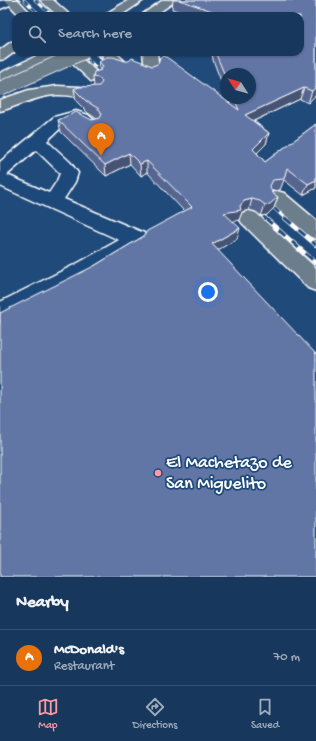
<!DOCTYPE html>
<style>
body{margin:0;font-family:"Gochi Hand",sans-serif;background:#203f62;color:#f1f3f6}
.compass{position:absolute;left:220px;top:68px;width:36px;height:36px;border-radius:50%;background:#17385c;box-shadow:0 1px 3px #0004;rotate:306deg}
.you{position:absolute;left:208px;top:292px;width:14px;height:14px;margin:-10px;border:3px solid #fff;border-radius:50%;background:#1a73e8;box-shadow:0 0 0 6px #1a73e833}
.badge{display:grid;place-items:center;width:26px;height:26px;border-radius:50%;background:#ff9aa2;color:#fff;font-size:13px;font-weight:700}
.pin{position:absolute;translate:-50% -33px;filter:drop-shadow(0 1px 2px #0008)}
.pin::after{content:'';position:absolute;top:21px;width:14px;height:12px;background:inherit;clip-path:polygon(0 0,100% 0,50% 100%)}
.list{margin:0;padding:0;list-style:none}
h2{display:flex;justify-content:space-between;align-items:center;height:52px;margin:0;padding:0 16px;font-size:17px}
h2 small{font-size:13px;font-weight:400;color:#9eacbb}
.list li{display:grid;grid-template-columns:26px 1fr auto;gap:12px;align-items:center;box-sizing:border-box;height:56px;padding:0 16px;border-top:1px solid #365272}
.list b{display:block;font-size:15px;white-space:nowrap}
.list p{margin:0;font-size:13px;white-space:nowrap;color:#9eacbb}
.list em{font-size:13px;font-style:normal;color:#9eacbb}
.icon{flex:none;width:22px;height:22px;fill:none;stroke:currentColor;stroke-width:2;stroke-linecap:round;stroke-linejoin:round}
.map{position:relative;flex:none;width:316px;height:577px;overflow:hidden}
.search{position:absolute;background:#17385c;box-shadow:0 1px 3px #0004;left:12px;right:12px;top:12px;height:44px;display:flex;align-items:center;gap:10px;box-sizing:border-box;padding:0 14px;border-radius:12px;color:#9eacbb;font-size:15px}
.sheet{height:108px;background:#17385c}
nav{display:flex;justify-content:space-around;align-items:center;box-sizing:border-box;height:56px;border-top:1px solid #365272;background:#17385c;font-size:11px;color:#9eacbb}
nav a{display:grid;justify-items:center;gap:2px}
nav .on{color:#ff9aa2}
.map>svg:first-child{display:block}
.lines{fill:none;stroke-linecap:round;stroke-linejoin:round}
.minor-casing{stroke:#fff;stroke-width:3}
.major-casing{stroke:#fff;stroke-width:3}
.minor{fill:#1f4a7a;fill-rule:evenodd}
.major{fill:#6c7d8b;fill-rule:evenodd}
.rail-far2-casing{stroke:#fff;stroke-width:3}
.rail-far1-casing{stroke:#fff;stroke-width:3.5}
.rail-casing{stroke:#fff;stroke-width:4.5}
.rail-far2{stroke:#1f4a7a;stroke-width:2;stroke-dasharray:5.5;stroke-linecap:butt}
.rail-far1{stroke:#1f4a7a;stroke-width:2.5;stroke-dasharray:7;stroke-linecap:butt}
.rail{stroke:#1f4a7a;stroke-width:3;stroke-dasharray:9;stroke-linecap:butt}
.major-bridge-casing{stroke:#fff;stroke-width:16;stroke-linecap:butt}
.major-bridge{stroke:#6c7d8b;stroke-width:14}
.wall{fill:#54658f;stroke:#fff}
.shaded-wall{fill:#455374;stroke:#fff}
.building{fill:#6276a6;stroke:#fff}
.poi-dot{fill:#ff9aa2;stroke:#1f4a7a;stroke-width:1.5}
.labels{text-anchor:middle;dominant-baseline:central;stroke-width:3.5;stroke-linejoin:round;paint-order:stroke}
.near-poi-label{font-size:18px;fill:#fff;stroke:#1f4a7a;text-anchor:start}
</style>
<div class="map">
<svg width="316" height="577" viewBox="0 0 316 577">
<rect width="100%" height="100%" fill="#1f4a7a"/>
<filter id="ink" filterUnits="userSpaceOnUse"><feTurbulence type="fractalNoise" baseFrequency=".025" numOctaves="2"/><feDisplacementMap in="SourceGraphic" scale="8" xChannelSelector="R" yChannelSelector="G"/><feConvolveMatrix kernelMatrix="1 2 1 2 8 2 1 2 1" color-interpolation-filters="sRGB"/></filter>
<g filter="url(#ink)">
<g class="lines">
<defs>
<g id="minor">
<polygon points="17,0 15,3 0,9 0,1"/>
<path d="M76,111l12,4 6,5 -2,4c-7,1 -9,-1 -16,-3 -8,-2 -23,15 -29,20l23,21 8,11 -3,9 -11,17 80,34 3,6 -3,6 -48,29 -96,49v-21l80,-40 39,-22 -119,-54v-24l54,-45zM36,150l24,23 -3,8 -8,12 -42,-18z"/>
</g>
<g id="major">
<polygon points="5,0 18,0 33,16 20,16"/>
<polygon points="40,0 53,0 71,16 58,16"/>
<polygon points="129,0 144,0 120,16 105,16 107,13"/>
<polygon points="163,0 177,0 154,16 140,16"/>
<polygon points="16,41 16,51 5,59 0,60 0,50 11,42"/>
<polygon points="45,52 75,52 103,78 101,81 96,82 91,81 62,54 0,82 0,73"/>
<path d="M100,52h15l17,16 -2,3c-11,3 -24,-10 -30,-19z"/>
<polygon points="143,52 157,52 159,72 157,75 152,76 147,75 145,72"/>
<path d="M57,86l24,1 18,4 3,3 -3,3c-11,3 -29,-3 -43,-2 -20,1 -37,11 -56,16v-11l29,-10z"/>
<polygon points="277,191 284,193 316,220 316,239 309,236 270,203 268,198 270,193"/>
<polygon points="249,211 256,213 316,268 316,291 308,288 242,223 239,218 242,213"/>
</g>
</defs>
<use href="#minor" class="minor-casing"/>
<use href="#major" class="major-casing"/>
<use href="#minor" class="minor"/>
<use href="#major" class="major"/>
<defs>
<g id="rail-far2">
<polyline points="24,0 41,16"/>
<polyline points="35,0 53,16"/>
<polyline points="80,52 102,73"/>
<polyline points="94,52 111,67"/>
</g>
<g id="rail-far1">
<polyline points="274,208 286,219"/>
<polyline points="263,216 266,219"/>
</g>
<g id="rail">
<polyline points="265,218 316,263"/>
<polyline points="285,218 316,245"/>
</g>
</defs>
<use href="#rail-far2" class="rail-far2-casing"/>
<use href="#rail-far1" class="rail-far1-casing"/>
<use href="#rail" class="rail-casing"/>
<use href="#rail-far2" class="rail-far2"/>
<use href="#rail-far1" class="rail-far1"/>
<use href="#rail" class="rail"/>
<defs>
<polyline id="major-bridge" points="0,89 83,52"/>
</defs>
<use href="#major-bridge" class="major-bridge-casing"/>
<use href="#major-bridge" class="major-bridge"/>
</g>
<polygon class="wall" points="173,0 316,0 316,95 308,103 300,99 254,121 269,133 266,144 257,153 265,162 316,124 316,188 303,195 284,180 280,190 272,191 272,193 278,197 274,208 267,215 261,216 256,212 249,210 242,212 239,220 233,222 237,239 218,249 94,266 144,236 184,211 147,172 141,176 130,164 106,176 61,132 58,120 92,120 97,119 88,113 76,101 74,89 94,87 93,77 100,70 99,62 230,103 228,98 250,98 226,74 226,94 213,60 212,52 300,52 300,16 193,16 172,9"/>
<g class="shaded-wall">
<polygon points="316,87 316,95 308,103 312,91"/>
<polygon points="304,88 300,99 243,126 245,115"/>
<polygon points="269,133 266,144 250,160 253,149"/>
<polygon points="129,153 130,164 106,176 105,165"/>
<polygon points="147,161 147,172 141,176 140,164"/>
<polygon points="316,180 316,188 303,195 308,184"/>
<polygon points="278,197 274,208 267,215 261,216 265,205"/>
<polygon points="252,199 249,210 242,212 239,220 222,224 224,213 240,206 244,201"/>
<polygon points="240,228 237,239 211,254 212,244"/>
</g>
<polygon class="building" points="179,0 316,0 316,87 312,91 304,88 245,115 269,133 253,149 265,162 316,124 316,180 308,184 287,168 284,179 273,180 270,186 272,193 278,197 270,204 265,205 260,201 252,199 244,201 240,206 241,210 224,213 240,228 212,244 316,354 316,577 0,577 0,313 94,266 144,236 147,231 192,207 147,161 140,164 129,153 105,165 58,120 76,112 92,120 100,118 102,114 99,109 86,101 74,89 79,87 99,86 102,82 99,78 93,77 94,72 101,70 103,66 99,62 107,57 113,57 125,61 129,61 132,58 152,66 158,64 160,57 165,56 239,110 234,98 250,98 250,74 226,74 226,78 215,52 300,52 300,16 221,16 221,14"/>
</g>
<circle class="poi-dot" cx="158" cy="473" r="4"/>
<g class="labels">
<g class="near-poi-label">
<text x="166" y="463">El Machetazo de<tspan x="166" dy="21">San Miguelito</tspan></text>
</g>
</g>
</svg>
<svg class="compass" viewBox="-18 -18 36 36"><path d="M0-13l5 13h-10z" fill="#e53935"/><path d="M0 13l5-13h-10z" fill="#9eacbb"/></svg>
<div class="you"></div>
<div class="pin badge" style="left:101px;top:156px;background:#e8710a">A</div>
<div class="search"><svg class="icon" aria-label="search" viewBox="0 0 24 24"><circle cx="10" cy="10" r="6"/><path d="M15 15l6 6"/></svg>Search here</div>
</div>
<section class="sheet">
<h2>Nearby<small></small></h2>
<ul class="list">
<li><span class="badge" style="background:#e8710a">A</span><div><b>McDonald's</b><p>Restaurant</p></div><em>70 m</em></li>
</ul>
</section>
<nav>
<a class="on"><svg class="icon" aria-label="map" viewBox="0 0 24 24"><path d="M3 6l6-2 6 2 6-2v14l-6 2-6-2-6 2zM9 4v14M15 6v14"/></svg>Map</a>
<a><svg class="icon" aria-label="directions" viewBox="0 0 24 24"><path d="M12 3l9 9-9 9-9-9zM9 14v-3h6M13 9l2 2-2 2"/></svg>Directions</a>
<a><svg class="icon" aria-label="saved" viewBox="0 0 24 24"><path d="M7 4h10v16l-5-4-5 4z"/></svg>Saved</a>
</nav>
